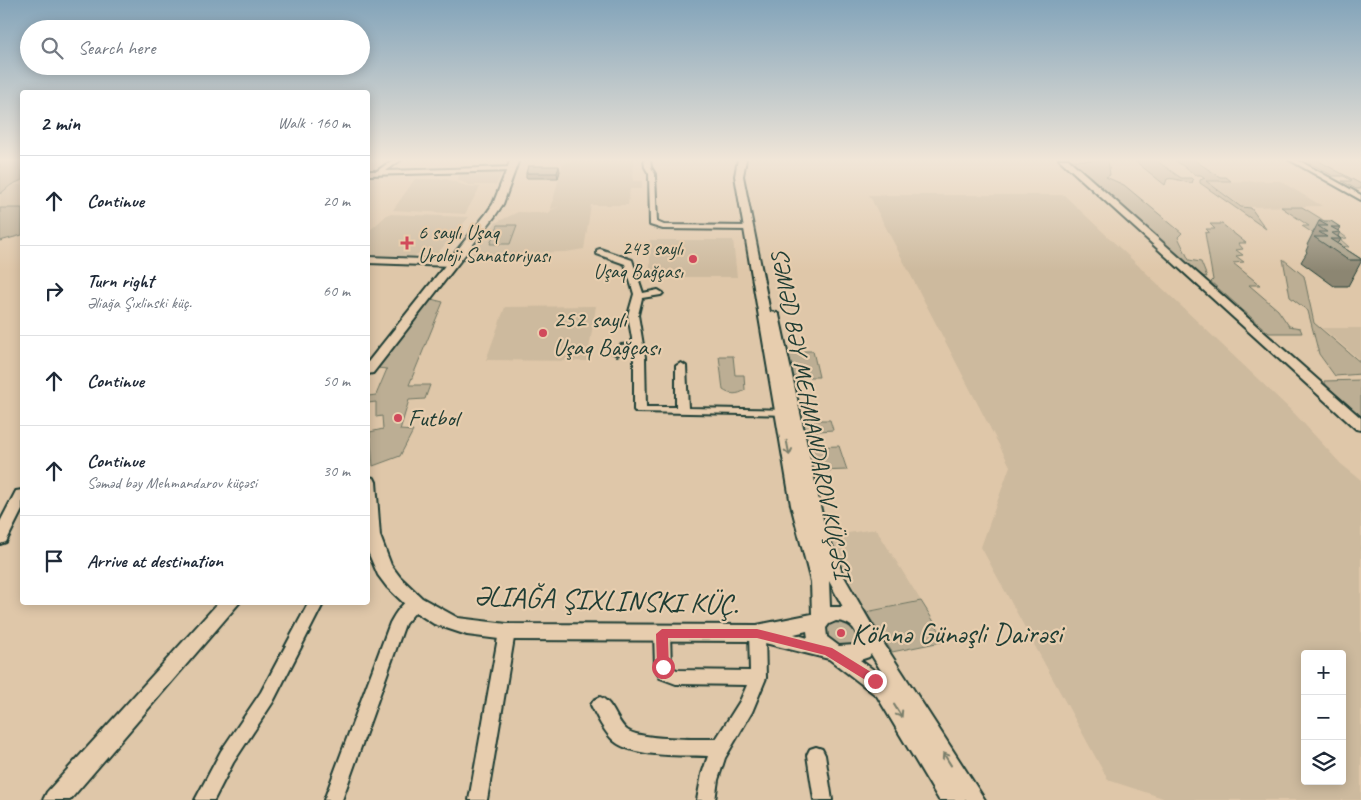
<!DOCTYPE html>
<meta charset="utf-8">
<style>
body{margin:0;font-family:Caveat,sans-serif;background:#f2f2f3;color:#1f2937}
.controls{position:absolute;right:15px;bottom:15px;display:grid;overflow:hidden;border-radius:5px;box-shadow:0 2px 12px #0003}
.controls button{width:45px;height:45px;display:grid;place-items:center;padding:0;border:0;border-bottom:1px solid #e0e1e3;background:#fff;color:#1f2937;font:25px sans-serif}
.stop{position:absolute;width:15px;height:15px;margin:-11px;border:4px solid #d1495b;border-radius:50%;background:#fff}
.stop.end{background:#d1495b;border-color:#fff;box-shadow:0 1px 5px #0008}
.list{margin:0;padding:0;list-style:none}
h2{display:flex;justify-content:space-between;align-items:center;height:65px;margin:0;padding:0 20px;font-size:21px}
h2 small{font-size:16px;font-weight:400;color:#747a83}
.list li{display:grid;grid-template-columns:32px 1fr auto;gap:15px;align-items:center;box-sizing:border-box;height:90px;padding:0 20px;border-top:1px solid #e0e1e3}
.list b{display:block;font-size:19px;white-space:nowrap}
.list p{margin:0;font-size:16px;white-space:nowrap;color:#747a83}
.list em{font-size:16px;font-style:normal;color:#747a83}
.icon{flex:none;width:28px;height:28px;fill:none;stroke:currentColor;stroke-width:2;stroke-linecap:round;stroke-linejoin:round}
.map{position:relative;flex:none;width:1361px;height:800px;overflow:hidden}
.search{position:absolute;background:#fff;box-shadow:0 2px 12px #0003;left:20px;top:20px;width:350px;height:55px;display:flex;align-items:center;gap:12px;box-sizing:border-box;padding:0 18px;border-radius:28px;color:#747a83;font-size:19px}
.panel{position:absolute;background:#fff;box-shadow:0 2px 12px #0003;left:20px;top:90px;width:350px;height:515px;border-radius:5px}
.map>svg:first-child{display:block}
.built{fill:#cdba9e;fill-rule:evenodd}
.green{fill:#bcae94;stroke:#6e7664}
.lines{fill:none;stroke-linecap:round;stroke-linejoin:round}
.minor-casing{stroke:#1f3d34;stroke-width:4}
.major-casing{stroke:#1f3d34;stroke-width:4}
.minor{fill:#e7cdae;fill-rule:evenodd}
.major{fill:#e7cdae;fill-rule:evenodd}
.wall{fill:#8c8672;stroke:#1f3d34}
.shaded-wall{fill:#726d5d;stroke:#1f3d34}
.building{fill:#a39c85;stroke:#1f3d34}
.oneway{stroke:#797e6b}
.route{fill:#d1495b}
.poi-dot{fill:#d1495b;stroke:#e7cdae;stroke-width:2}
.labels{text-anchor:middle;dominant-baseline:central;stroke-width:4.5;stroke-linejoin:round;paint-order:stroke}
.far-poi-label{font-size:20px;fill:#1f3d34;stroke:#e7cdae;text-anchor:start}
.poi-label{font-size:24px;fill:#1f3d34;stroke:#e7cdae;text-anchor:start}
.street-label{font-size:24px;fill:#1f3d34;stroke:#e7cdae}
.near-street-label{font-size:29px;fill:#1f3d34;stroke:#e7cdae}
.near-poi-label{font-size:29px;fill:#1f3d34;stroke:#e7cdae;text-anchor:start}
</style>
<div class="map">
<svg width="1361" height="800" viewBox="0 0 1361 800">
<rect width="100%" height="100%" fill="#dfc7a9"/>
<filter id="ink" filterUnits="userSpaceOnUse"><feTurbulence type="fractalNoise" baseFrequency=".02" numOctaves="2"/><feDisplacementMap in="SourceGraphic" scale="10" xChannelSelector="R" yChannelSelector="G"/><feConvolveMatrix kernelMatrix="1 2 1 2 8 2 1 2 1" color-interpolation-filters="sRGB"/></filter>
<g filter="url(#ink)">
<g class="built">
<polygon points="575,159 634,159 633,181 642,181 642,189 630,189 628,205 591,205 584,249 566,252 522,253 521,255 472,259 473,256 470,256 495,223 518,212 550,213 551,210 559,207 551,209 561,169 563,165"/>
<polygon points="503,171 496,185 469,185 458,180 460,173"/>
<polygon points="415,179 447,179 466,186 480,187 465,214 393,210"/>
<polygon points="1280,181 1322,206 1243,207 1208,182"/>
<polygon points="12,185 22,185 22,207 0,207 0,195"/>
<path d="M869,195h195l231,219 46,50 20,16v320h-192l-61,-20 -127,-233 29,-81zM1305,654h37v127h-37z"/>
<polygon points="388,214 469,217 436,255 417,254 412,259 368,257 368,232"/>
<polygon points="650,240 733,240 737,277 650,277"/>
<polygon points="596,306 587,361 486,360 505,307"/>
<polygon points="1322,328 1361,328 1361,361"/>
<polygon points="876,529 921,601 866,612 827,536"/>
</g>
<g class="green">
<polygon points="0,159 22,159 22,180 11,185 0,194"/>
<polygon points="1303,159 1315,159 1361,184 1361,189 1356,189 1342,181 1352,181 1344,176 1333,176"/>
<polygon points="1071,160 1108,161 1110,175 1106,177 1124,185 1182,233 1178,237 1189,260 1201,262 1207,277 1202,276"/>
<polygon points="1175,160 1194,160 1220,177 1226,177 1231,181 1206,181 1241,207 1251,208 1266,229 1200,183 1200,180 1205,178 1201,175 1195,175"/>
<path d="M1135,161h22l24,17h10l2,2 -1,3c-8,0 -17,-6 -25,-4l-2,6z"/>
<polygon points="1281,207 1302,207 1320,218 1347,238 1340,239 1349,247 1331,245 1302,226 1309,226"/>
<polygon points="0,208 22,208 22,235 0,241"/>
<polygon points="1210,224 1222,224 1246,243 1238,243 1243,249 1236,250 1243,255 1236,256 1244,262 1233,263 1260,285 1249,285 1278,310 1289,326 1300,328 1302,333 1269,333 1211,282 1213,280 1205,233 1209,232 1206,229 1215,229"/>
<polygon points="498,225 517,225 510,244 490,244"/>
<polygon points="1283,259 1304,276 1314,323 1361,363 1361,374 1335,376 1319,354 1308,311 1290,297"/>
<polygon points="431,299 443,302 409,385 430,385 425,399 409,400 400,430 413,431 400,456 373,466 370,432 383,429 382,416 376,417 376,402 368,403 368,396 376,395 387,369 377,368"/>
<polygon points="793,351 813,351 819,377 791,377 786,354 793,353"/>
<path d="M719,356h14l2,19h9l1,15c-7,5 -15,5 -22,0z"/>
<polygon points="1361,380 1361,416 1327,386 1324,381"/>
<polygon points="802,420 830,420 833,430 805,432"/>
<polygon points="839,446 847,470 820,471 814,466 810,447"/>
<polygon points="921,601 946,641 892,652 866,612"/>
<path d="M834,622c13,-2 22,4 24,17l-4,7 -11,2 -15,-7 -3,-10 5,-7z"/>
</g>
<g class="lines">
<defs>
<g id="minor">
<polygon points="394,159 402,159 386,171 511,167 514,169 511,171 368,175 368,171 377,171"/>
<polygon points="644,159 650,159 651,167 655,174 657,222 664,225 747,226 751,228 747,230 663,229 650,225 649,174 645,167"/>
<polygon points="1288,159 1296,159 1361,195 1361,200"/>
<polygon points="600,249 632,260 643,293 658,290 663,293 661,295 642,298 638,315 645,357 646,407 676,407 676,366 681,363 686,366 688,408 789,410 793,411 795,413 793,415 636,412 634,410 634,350 627,350 617,355 612,352 621,345 633,344 628,315 634,294 625,264 597,254 597,250"/>
<polygon points="368,257 452,260 456,263 452,266 368,263"/>
<path d="M415,597l5,2 3,4 -18,21 -63,176h-18l66,-177c6,-11 13,-22 25,-26z"/>
<polygon points="309,602 324,602 273,702 233,763 214,800 195,800 221,751 261,692"/>
<polygon points="507,626 513,627 515,632 487,800 469,800 499,632 501,627"/>
<path d="M662,627l6,1 2,5 1,34 6,3 73,1 -1,-38 2,-5 6,-1 6,1 2,5 1,45 -14,34 -27,46 -7,22 -3,20h-18l5,-26 6,-18c-25,-1 -74,2 -94,-15 -10,-9 -17,-24 -23,-36l3,-5 6,-3c13,5 16,24 27,33 13,10 70,9 89,9l24,-38 7,-16 -71,-1 -16,-6 -5,-11 -1,-34 2,-5z"/>
<polygon points="816,747 822,749 825,755 832,800 814,800 807,755 810,749"/>
</g>
<g id="major">
<polygon points="511,159 519,159 503,204 495,216 373,373 368,374 368,362 486,214 493,204"/>
<path d="M738,159h8l-3,17 27,136 7,1 2,2 45,209 19,51 30,52 112,173h-46l-62,-104 -48,-37 -72,-18 -250,-1 -40,-5 -33,-11 -25,-16 -22,-21 -9,-12 -10,-23v-75l6,1 2,4 4,54 11,29 9,12 22,21 36,20 49,6 250,1 55,-11 -1,-32 -20,-77 -56,-329zM829,581l14,26h-13zM836,621c13,1 20,6 22,19l-3,5 -16,1 -12,-9 -1,-9 3,-4zM807,631l1,7 -14,-4zM871,654l15,25 -26,-19 9,-3z"/>
<polygon points="1059,159 1068,159 1361,418 1361,430 1356,429"/>
<polygon points="22,490 22,510 6,542 0,544 0,522 16,491"/>
<polygon points="219,602 240,602 70,800 43,800 47,792"/>
</g>
</defs>
<use href="#minor" class="minor-casing"/>
<use href="#major" class="major-casing"/>
<use href="#minor" class="minor"/>
<use href="#major" class="major"/>
</g>
<g class="wall">
<polygon points="560,171 558,178 526,178 526,173"/>
<polygon points="1319,221 1340,227 1338,231 1340,232 1338,236 1341,239 1338,244 1361,259 1361,262 1348,286 1334,286 1301,262 1307,252 1306,251 1308,246 1307,245"/>
</g>
<polygon class="shaded-wall" points="559,166 560,171 558,178 557,173"/>
<g class="building">
<polygon points="528,166 559,166 557,173 526,173"/>
<polygon points="1319,221 1331,221 1340,227 1331,227 1340,232 1332,233 1341,239 1330,239 1361,259 1361,260 1348,260 1314,237 1327,237 1319,232 1327,232 1318,226 1328,226"/>
</g>
<defs><path id="oneway-shaft" d="M-6 0H5M1.5-3L5.5 0L1.5 3" fill="none" stroke-width="1.6" stroke-linecap="round" stroke-linejoin="round" transform="scale(1.25)"/></defs>
<g class="oneway">
<use href="#oneway-shaft" transform="translate(788 448) rotate(79)"/>
<use href="#oneway-shaft" transform="translate(898 711) rotate(58)"/>
<use href="#oneway-shaft" transform="translate(947 759) rotate(-122)"/>
</g>
</g>
<linearGradient id="sky" x2="0" y2="1"><stop stop-color="#83a4ba"/><stop offset="0.59" stop-color="#f1e6d8"/><stop offset="1" stop-color="#f1e6d8" stop-opacity="0"/></linearGradient>
<rect width="1361" height="271" fill="url(#sky)"/>
<polygon class="route" points="662,629 757,629 832,648 879,677 881,681 879,685 875,686 825,655 757,638 668,638 669,667 667,671 658,671 657,667 656,634"/>
<g class="poi-dot">
<path d="M404.5 235.5h5v5h5v5h-5v5h-5v-5h-5v-5h5z"/>
<circle cx="693" cy="259" r="5"/>
<circle cx="543" cy="333" r="5"/>
<circle cx="398" cy="418" r="5"/>
<circle cx="841" cy="633" r="5"/>
</g>
<g class="labels">
<g class="far-poi-label">
<text x="418" y="232">6 saylı Uşaq<tspan x="418" dy="23">Uroloji Sanatoriyası</tspan></text>
<text x="683" y="248" text-anchor="end">243 saylı<tspan x="683" dy="23">Uşaq Bağçası</tspan></text>
</g>
<g class="poi-label">
<text x="553" y="319">252 saylı<tspan x="553" dy="28">Uşaq Bağçası</tspan></text>
<text x="408" y="418">Futbol</text>
</g>
<g class="street-label">
<text transform="translate(811 413) rotate(79)">SƏMƏD BƏY MEHMANDAROV KÜÇƏSI</text>
</g>
<g class="near-street-label">
<text transform="translate(606 600) rotate(2)">ƏLIAĞA ŞIXLINSKI KÜÇ.</text>
</g>
<g class="near-poi-label">
<text x="851" y="633">Köhnə Günəşli Dairəsi</text>
</g>
</g>
</svg>
<div class="controls">
<button>+</button>
<button>−</button>
<button><svg class="icon" aria-label="layers" viewBox="0 0 24 24"><path d="M12 4l9 5-9 5-9-5zM3 14l9 5 9-5"/></svg></button>
</div>
<div class="stop" style="left:663px;top:667px"></div>
<div class="stop end" style="left:875px;top:681px"></div>
<div class="search"><svg class="icon" aria-label="search" viewBox="0 0 24 24"><circle cx="10" cy="10" r="6"/><path d="M15 15l6 6"/></svg>Search here</div>
<section class="panel">
<h2>2 min<small>Walk · 160 m</small></h2>
<ul class="list">
<li><svg class="icon" aria-label="ahead" viewBox="0 0 24 24"><path d="M12 20V5M6 11l6-6 6 6"/></svg><div><b>Continue</b></div><em>20 m</em></li>
<li><svg class="icon" aria-label="right" viewBox="0 0 24 24"><path d="M7 20v-9h11M14 6l5 5-5 5"/></svg><div><b>Turn right</b><p>Əliağa Şıxlinski küç.</p></div><em>60 m</em></li>
<li><svg class="icon" aria-label="ahead" viewBox="0 0 24 24"><path d="M12 20V5M6 11l6-6 6 6"/></svg><div><b>Continue</b></div><em>50 m</em></li>
<li><svg class="icon" aria-label="ahead" viewBox="0 0 24 24"><path d="M12 20V5M6 11l6-6 6 6"/></svg><div><b>Continue</b><p>Səməd bəy Mehmandarov küçəsi</p></div><em>30 m</em></li>
<li><svg class="icon" aria-label="arrive" viewBox="0 0 24 24"><path d="M6 21V4h12l-3 4 3 4H6"/></svg><div><b>Arrive at destination</b></div></li>
</ul>
</section>
</div>
